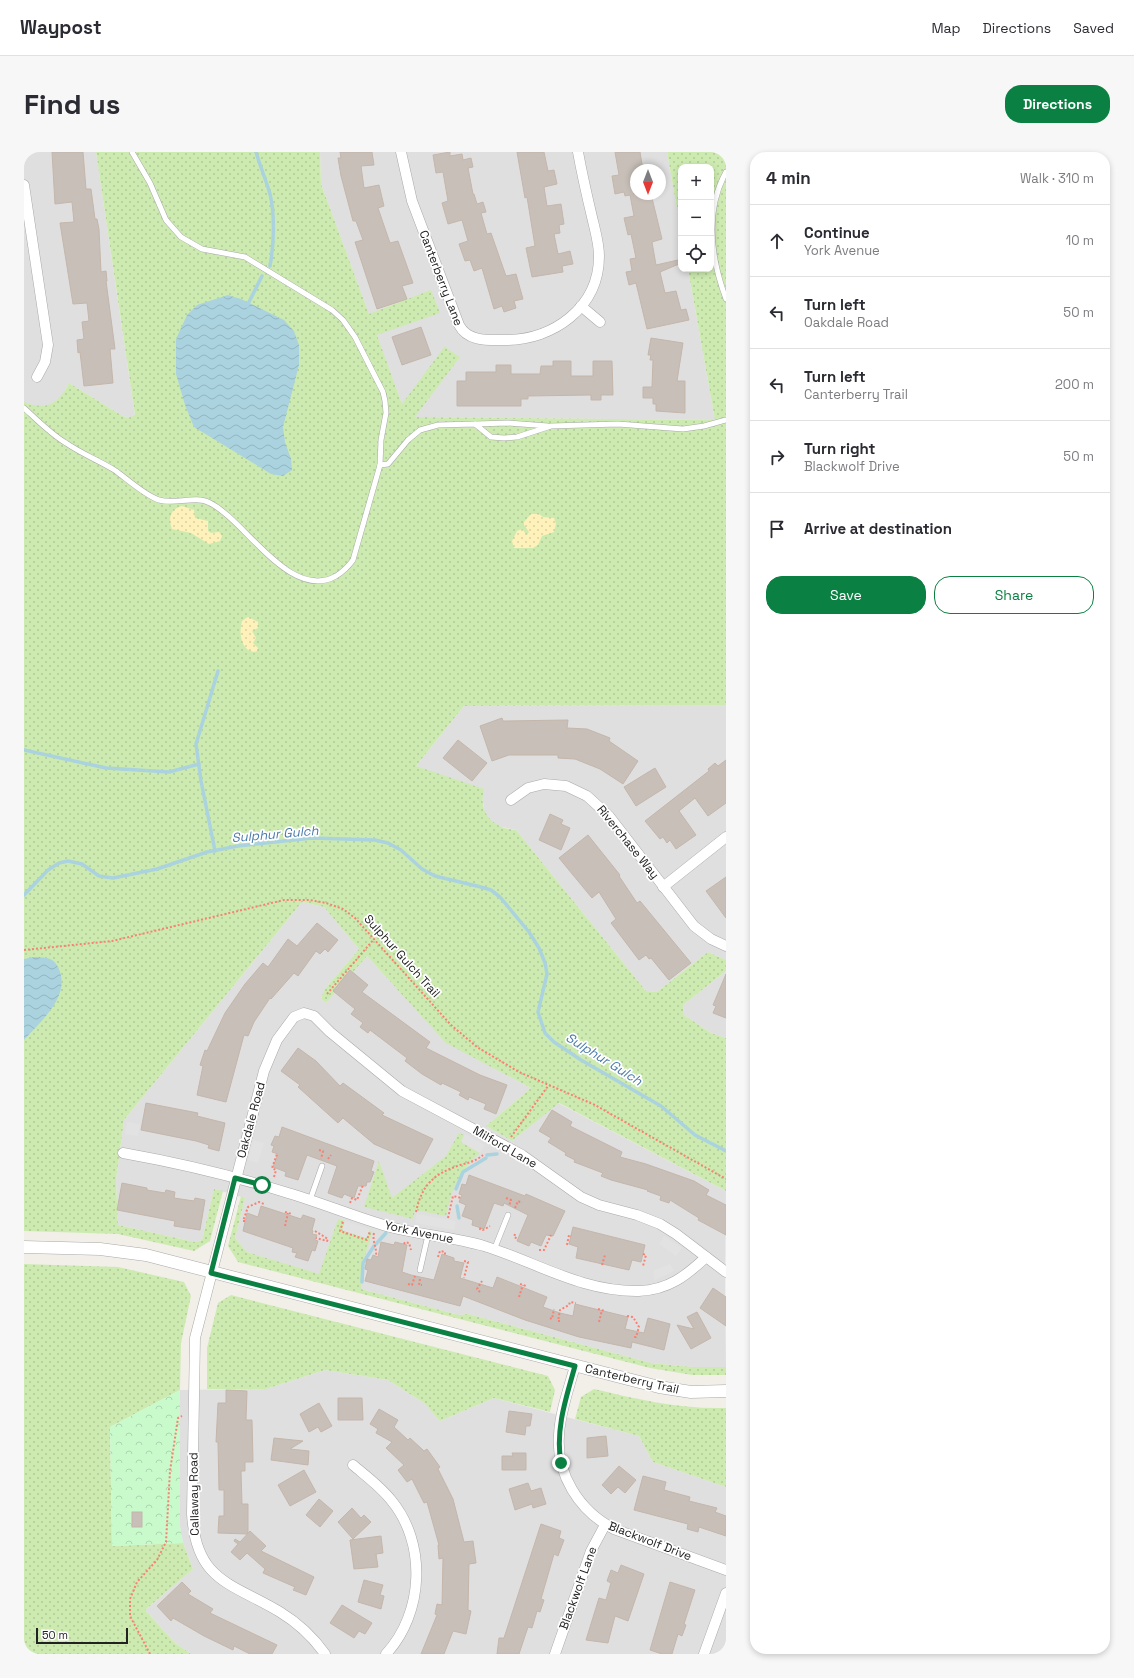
<!DOCTYPE html>
<meta charset="utf-8">
<style>
body{margin:0;font-family:"Space Grotesk",sans-serif;background:#f7f7f7;color:#2b2b33}
.controls{position:absolute;right:12px;top:12px;display:grid;overflow:hidden;border-radius:8px;box-shadow:0 2px 6px #0003}
.controls button{width:36px;height:36px;display:grid;place-items:center;padding:0;border:0;border-bottom:1px solid #e1e1e2;background:#fff;color:#2b2b33;font:20px sans-serif}
.compass{position:absolute;left:606px;top:12px;width:36px;height:36px;border-radius:50%;background:#fff;box-shadow:0 2px 6px #0003;rotate:180deg}
.scale{position:absolute;left:12px;bottom:10px;width:92px;box-sizing:border-box;padding-left:4px;border:2px solid #222;border-top:0;font-size:11px;line-height:14px;white-space:nowrap;color:#222;-webkit-text-stroke:3px #fff;paint-order:stroke}
.stop{position:absolute;width:12px;height:12px;margin:-9px;border:3px solid #0b8043;border-radius:50%;background:#fff}
.stop.end{background:#0b8043;border-color:#fff;box-shadow:0 1px 4px #0008}
.list{margin:0;padding:0;list-style:none}
h2{display:flex;justify-content:space-between;align-items:center;height:52px;margin:0;padding:0 16px;font-size:17px}
h2 small{font-size:13px;font-weight:400;color:#7c7c81}
.list li{display:grid;grid-template-columns:26px 1fr auto;gap:12px;align-items:center;box-sizing:border-box;height:72px;padding:0 16px;border-top:1px solid #e1e1e2}
.list b{display:block;font-size:15px;white-space:nowrap}
.list p{margin:0;font-size:13px;white-space:nowrap;color:#7c7c81}
.list em{font-size:13px;font-style:normal;color:#7c7c81}
.actions{display:flex;gap:8px;padding:12px 16px}
.actions a{flex:1;padding:9px 0;border:1px solid #0b8043;border-radius:16px;text-align:center;font-size:14px;color:#0b8043}
.actions .main{background:#0b8043;color:#fff}
.icon{flex:none;width:22px;height:22px;fill:none;stroke:currentColor;stroke-width:2;stroke-linecap:round;stroke-linejoin:round}
.map{position:relative;flex:none;width:702px;height:1502px;overflow:hidden;border-radius:16px}
header{display:flex;align-items:center;gap:24px;box-sizing:border-box;height:56px;padding:0 20px;background:#fff;border-bottom:1px solid #e1e1e2}
header strong{font-size:19px}
nav{display:flex;gap:22px;margin-inline-start:auto;font-size:14px}
.intro{display:flex;align-items:center;justify-content:space-between;box-sizing:border-box;height:96px;padding:0 24px}
h1{margin:0;font-size:28px}
.button{padding:10px 18px;border-radius:16px;background:#0b8043;color:#fff;font-size:14px;font-weight:700}
main{display:flex;gap:24px;padding:0 24px}
aside{flex:1;background:#fff;border-radius:16px;box-shadow:0 2px 6px #0003}
.map>svg:first-child{display:block}
.residential{fill:#e0dfdf;fill-rule:evenodd}
.grass{fill:url(#grass-dots)}
.sand{fill:url(#sand-dots)}
.park{fill:url(#park-crowns)}
.parking{fill:#e2e2e2}
.water{fill:url(#water-waves)}
.lines{fill:none;stroke-linecap:round;stroke-linejoin:round}
.stream{stroke:#aad3df;stroke-width:3.5}
.building{fill:#c7bfb8;stroke:#c4b6ab}
.service-casing{stroke:#a9a9a9;stroke-width:6}
.minor-casing{stroke:#a9a9a9;stroke-width:11}
.tertiary-casing{stroke:#a9a9a9;stroke-width:13}
.path{stroke:#fa8072;stroke-width:2;stroke-dasharray:2 2;stroke-linecap:butt}
.service{stroke:#fff;stroke-width:5}
.minor{stroke:#fff;stroke-width:10}
.tertiary{stroke:#fff;stroke-width:12}
.route{stroke:#0b8043;stroke-width:5}
.labels{text-anchor:middle;dominant-baseline:central;stroke-width:3.5;stroke-linejoin:round;paint-order:stroke}
.street-label{font-size:12px;fill:#222;stroke:#fff}
.water-label{font-size:13px;font-style:italic;fill:#4a7aab;stroke:#fff}
</style>
<header>
<strong>Waypost</strong>
<nav><a>Map</a><a>Directions</a><a>Saved</a></nav>
</header>
<div class="intro"><h1>Find us</h1><a class="button">Directions</a></div>
<main>
<div class="map">
<svg width="702" height="1502" viewBox="0 0 702 1502">
<defs>
<pattern id="grass-dots" width="8" height="8" patternUnits="userSpaceOnUse"><rect width="8" height="8" fill="#cdebb0"/><path d="M2 2h.1M6 6h.1" fill="none" stroke="#b0c997" stroke-width="1.8" stroke-linecap="round"/></pattern>
<pattern id="sand-dots" width="8" height="8" patternUnits="userSpaceOnUse"><rect width="8" height="8" fill="#fff1ba"/><path d="M2 2h.1M6 6h.1" fill="none" stroke="#dacea0" stroke-width="1.8" stroke-linecap="round"/></pattern>
<pattern id="park-crowns" width="20" height="18" patternUnits="userSpaceOnUse"><rect width="20" height="18" fill="#c8facc"/><path d="M2 6a3 3 0 1 1 6 0M12 15a3 3 0 1 1 6 0" fill="none" stroke="#acd6af"/></pattern>
<pattern id="water-waves" width="16" height="10" patternUnits="userSpaceOnUse"><rect width="16" height="10" fill="#aad3df"/><path d="M0 5q4-4 8 0t8 0" fill="none" stroke="#92b5bf"/></pattern>
</defs>
<rect width="100%" height="100%" fill="#f2efe9"/>
<g class="residential">
<polygon points="0,0 72,0 111,264 104,266 97,263 45,231 37,246 25,253 12,255 0,250"/>
<path d="M296,0h347l14,80v37h7l27,151 -300,-3 -13,-13 -81,-220zM612,18h24v24h-24z"/>
<polygon points="702,553 702,808 684,800 633,840 622,839 492,678 474,674 466,668 461,662 458,644 392,614 440,554"/>
<polygon points="278,750 300,755 335,797 300,838 297,847 302,851 342,803 422,890 507,936 462,974 488,989 534,951 702,1039 701,1134 702,1215 668,1215 627,1211 444,1162 435,1163 337,1137 303,1124 282,1119 223,1100 211,1086 221,1046 190,1037 178,1088 171,1090 94,1073 92,1028 100,968"/>
<polygon points="702,819 702,886 687,881 660,863 659,853"/>
<polygon points="301,1218 364,1228 400,1251 416,1269 470,1246 615,1284 629,1310 702,1335 702,1502 167,1502 151,1491 121,1458 169,1417 159,1391 156,1375 156,1238 242,1237"/>
</g>
<g class="grass">
<path d="M72,0h224l1,32 48,130 62,-24 9,23 -63,22 25,69 43,-58 4,4 11,7 -45,60 300,3 -27,-151h23v-102h-30v65l-14,-80h59v553l-262,1 -48,60 68,23c-6,24 9,39 32,41l130,161 11,1 51,-40 18,8v11l-43,34 1,10 27,18 15,5v153l-167,-88 -47,38 -26,-15 45,-38 -85,-45 -79,-87 -41,47 -5,-4 3,-9 35,-41 -35,-42 -22,-5 -178,218 -8,60 2,45 77,17 7,-2 12,-51 9,2 -13,50 -16,10 -76,-17 -94,-3v-829c22,9 35,2 45,-19l52,32 7,3 7,-3z"/>
<path d="M435,981l5,2 -3,7 19,11c-23,21 -27,33 -34,63l-31,-6 -2,9 -49,-12 15,-46 13,37 54,-42z"/>
<polygon points="217,1044 221,1046 211,1086 223,1100 295,1122 314,1067 321,1069 319,1079 342,1086 346,1077 348,1081 337,1116 337,1137 435,1163 444,1162 627,1211 668,1215 702,1215 702,1223 668,1223 626,1216 214,1110 204,1094"/>
<polygon points="0,1112 94,1115 160,1130 167,1144 157,1191 156,1238 86,1275 88,1394 159,1391 169,1417 121,1458 151,1491 167,1502 0,1502"/>
<polygon points="207,1143 524,1224 531,1238 526,1260 470,1246 416,1269 400,1251 364,1228 301,1218 242,1237 183,1237 183,1196 194,1151"/>
<path d="M570,1237c47,11 84,20 132,19v79l-73,-25 -14,-26 -64,-17 6,-22z"/>
</g>
<g class="sand">
<path d="M158,354l12,4 1,8 13,3v10l3,2 8,-1 3,4 -2,5 -11,3 -18,-11 -19,-4c-4,-10 -2,-20 10,-23z"/>
<polygon points="507,362 515,362 519,365 530,366 532,372 530,380 518,384 514,393 509,396 490,396 488,389 493,379 498,377 503,383 505,380 500,373 500,370"/>
<path d="M224,465l10,5v6l-6,3 4,7 -3,5 5,5 -1,3 -3,1c-14,-2 -15,-20 -12,-31z"/>
</g>
<polygon class="park" points="156,1238 156,1375 159,1391 88,1394 86,1275"/>
<g class="parking">
<polygon points="103,970 116,972 114,984 101,982"/>
<polygon points="441,982 461,993 456,1001 437,990"/>
<polygon points="229,988 240,991 234,1011 224,1008"/>
<polygon points="393,1062 432,1069 430,1078 391,1071"/>
<polygon points="321,1069 346,1077 343,1086 318,1078"/>
<polygon points="640,1084 658,1096 652,1104 635,1092"/>
<polygon points="646,1112 650,1119 631,1128 629,1119"/>
</g>
<g class="water">
<polygon points="204,143 217,147 260,168 270,179 275,193 275,213 259,275 261,290 267,307 268,318 259,324 247,322 170,275 161,253 152,222 152,187 163,163 173,153"/>
<path d="M10,805c13,0 22,1 26,15 9,26 -20,50 -36,68v-81z"/>
</g>
<g class="lines">
<g class="stream">
<path d="M232,0c4,14 10,28 14,42 5,21 4,50 0,72"/>
<polyline points="223,154 238,124"/>
<polyline points="0,598 82,616 145,620 175,612"/>
<polyline points="191,699 177,629 172,592 194,519"/>
<polyline points="0,743 24,718 35,711 44,709 58,712 75,724 89,726 133,717 183,700 214,694 288,686 351,688 364,691 377,698 398,717 411,724 457,735 467,738 476,745 505,780 515,796 521,811 523,822 514,860 521,881 530,890 557,908 637,954 671,983 702,999"/>
<polyline points="463,1003 473,1002"/>
<polyline points="432,1037 439,1020 462,1006"/>
<polyline points="433,1054 435,1066"/>
<polyline points="352,1092 362,1081"/>
<polyline points="338,1130 339,1111 350,1094"/>
</g>
</g>
<g class="building">
<polygon points="28,0 59,0 62,37 67,37 71,67 73,67 75,77 77,120 82,119 83,129 82,129 91,197 86,197 89,231 60,234 56,200 54,201 53,188 60,187 58,170 65,169 63,151 49,152 36,71 50,70 48,50 31,52"/>
<polygon points="316,0 348,0 350,13 337,14 340,36 355,33 360,54 354,56 366,91 374,89 389,131 378,134 383,147 353,157 331,90 339,88 332,69 329,69 317,24 314,6 317,6"/>
<polygon points="426,0 426,4 438,2 439,8 447,6 449,15 444,16 449,42 450,42 453,52 459,50 462,60 457,61 463,82 467,81 482,124 492,122 499,147 490,149 492,156 480,160 478,154 470,157 458,116 450,119 446,108 441,109 435,92 444,89 438,68 424,72 418,51 424,49 419,20 412,21 409,3"/>
<polygon points="493,0 520,0 524,19 530,18 533,32 520,35 523,54 537,52 540,72 535,73 536,81 530,82 534,102 546,99 549,112 538,114 539,120 508,125 502,96 511,94 503,45 501,46"/>
<polygon points="591,0 616,0 619,18 612,18 612,41 609,42 627,42 638,87 628,90 632,113 654,108 655,112 636,120 641,141 652,139 657,158 662,157 665,168 623,177 612,131 605,133 602,120 608,119 606,107 612,106 607,82 604,83 600,66 610,64 606,43 601,44 600,40 591,42 588,24 595,23"/>
<polygon points="397,175 407,203 378,213 368,185"/>
<polygon points="627,186 659,191 653,229 661,229 661,261 632,259 632,252 629,252 629,246 619,246 619,235 628,235 629,208 626,208 627,203 624,203"/>
<polygon points="529,209 547,209 547,224 569,224 569,209 588,209 589,243 577,243 577,248 567,248 567,243 504,244 504,247 497,247 497,254 433,254 433,229 442,229 442,220 472,220 472,213 487,213 487,222 516,222 517,214 529,214"/>
<polygon points="478,566 479,569 544,568 543,576 563,577 586,586 585,589 614,609 599,632 576,617 551,607 534,606 534,603 485,603 468,609 456,574"/>
<polygon points="434,588 463,611 448,629 419,606"/>
<polygon points="702,608 702,651 684,664 671,646 655,659 672,683 652,697 646,688 643,691 639,685 636,687 621,669 685,619 684,617 691,611 694,614"/>
<polygon points="631,616 642,635 612,654 600,635"/>
<polygon points="526,662 539,668 537,672 546,676 537,698 515,688"/>
<polygon points="564,683 596,723 595,724 613,751 616,749 667,811 645,828 627,806 625,807 622,803 615,808 587,771 592,767 575,740 568,746 535,706"/>
<polygon points="702,725 702,766 682,739"/>
<polygon points="293,771 314,788 304,800 301,797 296,802 292,799 274,824 270,821 247,847 246,846 230,870 224,884 220,883 202,950 173,943 179,914 176,913 181,898 183,899 201,861 221,832 239,811 244,815 264,787 273,794"/>
<polygon points="326,818 344,833 338,840 406,890 402,896 456,923 483,933 472,962 460,957 462,952 445,945 444,948 435,943 437,940 418,931 417,933 398,922 381,909 383,906 346,878 344,881 336,875 339,871 327,862 331,857 309,839"/>
<polygon points="702,822 702,866 689,861 692,854 689,853"/>
<polygon points="274,896 292,909 316,934 319,931 360,961 358,963 409,987 396,1012 350,992 319,966 314,971 274,935 276,933 257,919"/>
<polygon points="122,951 174,961 173,964 201,971 195,999 184,996 185,993 172,989 117,978"/>
<polygon points="528,958 548,970 546,974 598,1000 596,1005 622,1012 670,1029 685,1038 682,1043 702,1053 702,1083 674,1068 675,1066 646,1048 645,1051 636,1048 637,1044 623,1039 624,1038 587,1028 577,1024 579,1021 550,1010 551,1008 541,1003 542,1001 524,990 527,986 515,979"/>
<polygon points="258,975 350,1009 347,1019 350,1020 346,1030 343,1030 342,1034 334,1034 330,1046 320,1042 318,1046 304,1041 313,1014 283,1003 274,1028 261,1024 262,1020 249,1015 254,1002 248,1000 250,994 247,993 251,984 255,985"/>
<polygon points="445,1023 501,1044 502,1042 541,1059 529,1084 522,1083 517,1094 507,1090 505,1094 493,1089 504,1063 480,1051 479,1054 470,1051 460,1077 448,1073 449,1068 438,1064 442,1053 435,1050 438,1043 435,1042 438,1032 442,1033"/>
<polygon points="98,1031 123,1036 123,1038 141,1041 142,1038 151,1040 150,1046 170,1049 171,1046 181,1048 176,1078 150,1074 151,1069 93,1058"/>
<polygon points="237,1054 277,1067 279,1063 291,1067 288,1078 289,1079 288,1082 293,1083 291,1088 294,1089 291,1099 288,1098 284,1109 271,1105 273,1101 268,1100 269,1096 219,1079 223,1061 234,1065"/>
<polygon points="549,1075 621,1093 617,1110 608,1108 605,1118 552,1106 554,1095 545,1092"/>
<polygon points="357,1090 370,1093 371,1090 383,1093 378,1120 387,1123 410,1128 418,1102 430,1106 430,1109 440,1111 436,1126 469,1136 473,1125 523,1145 519,1155 536,1161 549,1164 551,1152 604,1165 601,1177 620,1181 624,1166 646,1172 640,1198 608,1190 607,1196 555,1185 501,1168 439,1144 436,1154 341,1129 344,1118 341,1117 343,1107 347,1108 349,1103 354,1105"/>
<polygon points="689,1136 702,1145 702,1174 676,1156"/>
<polygon points="673,1160 687,1186 667,1197 653,1173 670,1177 663,1165"/>
<polygon points="202,1238 223,1239 222,1268 228,1268 229,1310 221,1310 221,1319 217,1319 218,1352 224,1352 224,1382 194,1381 195,1364 200,1364 200,1338 195,1338 194,1290 192,1290 194,1251 202,1251"/>
<polygon points="314,1246 338,1246 339,1268 314,1268"/>
<polygon points="295,1251 308,1274 297,1280 294,1275 285,1280 276,1262"/>
<polygon points="355,1257 374,1268 370,1275 384,1288 386,1286 400,1299 403,1297 416,1315 414,1317 429,1347 440,1390 449,1389 452,1411 445,1412 444,1458 447,1459 442,1482 429,1479 420,1502 397,1502 413,1463 411,1462 413,1452 418,1453 419,1406 415,1407 414,1393 415,1393 403,1350 400,1351 388,1327 383,1330 374,1318 380,1313 362,1296 368,1290 352,1281 354,1277 346,1272"/>
<polygon points="485,1259 508,1262 506,1274 502,1274 501,1283 482,1280"/>
<polygon points="582,1284 584,1304 563,1306 563,1286"/>
<polygon points="250,1286 279,1289 266,1297 285,1299 284,1313 247,1308"/>
<polygon points="488,1301 502,1301 502,1318 478,1318 478,1304 489,1304"/>
<polygon points="595,1314 612,1328 601,1341 594,1335 587,1342 578,1333"/>
<polygon points="280,1318 292,1340 266,1354 254,1333"/>
<polygon points="619,1324 642,1330 640,1338 666,1345 665,1349 693,1356 691,1360 702,1364 702,1384 675,1375 674,1380 663,1377 664,1372 610,1358"/>
<polygon points="504,1331 507,1339 517,1336 522,1352 509,1356 508,1352 491,1358 485,1337"/>
<polygon points="295,1347 309,1359 296,1375 282,1363"/>
<polygon points="328,1356 337,1366 340,1363 347,1370 329,1387 314,1370"/>
<rect x="108" y="1360" width="10" height="15"/>
<polygon points="517,1372 537,1379 535,1386 540,1388 534,1404 530,1402 517,1447 520,1448 516,1460 513,1459 508,1476 504,1475 495,1502 473,1502 475,1486 480,1486"/>
<polygon points="226,1379 242,1394 237,1399 290,1425 282,1443 269,1438 271,1435 239,1421 241,1417 223,1401 216,1408 207,1400 214,1392 210,1389 211,1387 216,1390"/>
<polygon points="357,1384 359,1401 352,1402 354,1415 330,1417 326,1388"/>
<polygon points="597,1413 620,1422 604,1469 591,1464 584,1491 562,1488 575,1446 582,1448 587,1431 583,1429 587,1418 594,1421"/>
<polygon points="340,1428 359,1433 356,1443 360,1444 357,1457 334,1450"/>
<polygon points="158,1430 167,1439 164,1442 189,1457 186,1461 253,1493 248,1502 226,1502 210,1494 209,1498 180,1484 149,1466 147,1469 133,1454"/>
<polygon points="646,1430 671,1438 660,1472 662,1473 658,1484 654,1482 648,1502 638,1502 626,1498"/>
<polygon points="318,1453 348,1471 341,1482 335,1479 330,1486 306,1471"/>
</g>
<g class="lines">
<defs>
<g id="service">
<path d="M702,20c-22,40 -15,86 0,127"/>
<path d="M0,256c12,11 28,27 42,35 16,11 34,18 50,28 12,9 30,25 43,29 16,5 36,-5 51,3 35,17 80,99 126,73 8,-5 12,-9 17,-16l27,-95 1,-25 5,-27 -1,-12 -2,-9 -28,-55 -12,-17 -11,-10 -87,-53 -43,-8 -21,-12 -15,-17 -16,-37 -18,-31"/>
<polyline points="451,272 484,271 524,274"/>
<polyline points="356,313 364,312 384,288 396,278 414,273 451,272 467,285 480,286 493,285 527,274 594,272 659,277 680,274 702,268"/>
<polyline points="286,1048 298,1014"/>
<polyline points="470,1098 484,1063"/>
<polyline points="396,1118 404,1083"/>
</g>
<g id="minor">
<path d="M377,0l11,49 47,124c9,17 29,15 46,15 48,0 94,-32 94,-84 0,-13 -4,-26 -7,-39 -5,-21 -10,-43 -14,-65"/>
<polyline points="0,33 24,193 21,210 13,225"/>
<polyline points="557,154 576,170"/>
<polyline points="487,648 504,636 520,632 542,634 563,644 585,664 670,774 687,787 702,794"/>
<polyline points="639,735 702,685"/>
<path d="M99,1001c56,10 111,23 165,40 34,10 67,24 102,34 31,8 63,10 94,19 52,16 98,46 155,45 29,-1 47,-15 67,-34"/>
<path d="M551,1214c-6,22 -15,46 -16,69 -3,39 20,76 55,94l112,41"/>
<path d="M329,1313c13,11 28,22 38,35 36,43 33,113 -5,154"/>
<path d="M301,1502c-12,-17 -27,-31 -45,-42 -48,-29 -84,-30 -88,-98l3,-176 69,-267 13,-31 17,-23 10,-4 10,3 16,16 72,59 120,64 59,42 18,8 38,10 23,9 16,10 50,38"/>
<polyline points="531,1502 567,1399 581,1373"/>
<polyline points="680,1502 702,1441"/>
</g>
<polyline id="tertiary" points="0,1095 76,1097 122,1103 635,1235 667,1240 702,1239"/>
</defs>
<use href="#service" class="service-casing"/>
<use href="#minor" class="minor-casing"/>
<use href="#tertiary" class="tertiary-casing"/>
<g class="path">
<polyline points="0,798 88,789 260,748 286,748 302,751 319,757 331,766 427,873 453,895 495,920 571,953 702,1027"/>
<polyline points="303,842 350,787"/>
<polyline points="487,985 524,934"/>
<polyline points="295,998 299,999 297,1007"/>
<polyline points="304,1007 307,1003"/>
<polyline points="250,1025 252,1018 248,1016 253,1002"/>
<polyline points="482,1046 487,1048 485,1054"/>
<polyline points="326,1051 328,1046 333,1048 339,1033"/>
<polyline points="491,1056 494,1049 498,1051"/>
<polyline points="261,1060 268,1062"/>
<path d="M392,1060c6,-28 18,-38 44,-47 8,-2 16,-4 23,-10"/>
<polyline points="424,1066 429,1044 437,1046"/>
<polyline points="221,1069 219,1069 224,1055 235,1050 240,1052"/>
<polyline points="319,1070 316,1079 343,1088 346,1079"/>
<polyline points="261,1074 264,1061"/>
<polyline points="457,1076 456,1077 459,1078 466,1074"/>
<polyline points="291,1079 304,1087 303,1089 292,1086"/>
<path d="M350,1081c-2,9 3,14 2,23"/>
<polyline points="491,1082 490,1085 494,1087"/>
<polyline points="380,1092 381,1090 385,1091 387,1098"/>
<polyline points="543,1093 545,1083 547,1084"/>
<polyline points="515,1098 520,1098 527,1083"/>
<polyline points="619,1102 622,1103 619,1114"/>
<polyline points="414,1105 416,1099 421,1100 421,1103"/>
<polyline points="440,1109 444,1110 440,1126"/>
<polyline points="578,1113 581,1103"/>
<polyline points="396,1127 395,1133 398,1133"/>
<polyline points="384,1132 388,1133 391,1124"/>
<polyline points="496,1132 502,1134"/>
<polyline points="456,1140 453,1137 458,1129"/>
<polyline points="495,1145 499,1133"/>
<polyline points="574,1157 581,1159"/>
<polyline points="603,1164 609,1165 615,1175 612,1185 610,1185"/>
<polyline points="526,1166 528,1167 530,1157"/>
<polyline points="536,1169 534,1169 536,1158 545,1153 546,1150 552,1151"/>
<polyline points="575,1170 578,1158"/>
<polyline points="126,1502 106,1464 106,1447 113,1430 133,1408 142,1390 146,1319 154,1266 158,1264"/>
</g>
<use href="#service" class="service"/>
<use href="#minor" class="minor"/>
<use href="#tertiary" class="tertiary"/>
</g>
<g class="lines">
<path class="route" d="M238,1033l-27,-7 -24,95 364,93c-9,32 -20,64 -14,97"/>
</g>
<g class="labels">
<g class="street-label">
<text transform="translate(417 126) rotate(69)">Canterberry Lane</text>
<text transform="translate(604 690) rotate(51)">Riverchase Way</text>
<text transform="translate(378 804) rotate(48)">Sulphur Gulch Trail</text>
<text transform="translate(227 968) rotate(-75)">Oakdale Road</text>
<text transform="translate(481 995) rotate(30)">Milford Lane</text>
<text transform="translate(395 1080) rotate(12)">York Avenue</text>
<text transform="translate(608 1227) rotate(13)">Canterberry Trail</text>
<text transform="translate(170 1342) rotate(-91)">Callaway Road</text>
<text transform="translate(626 1389) rotate(21)">Blackwolf Drive</text>
<text transform="translate(554 1436) rotate(-70)">Blackwolf Lane</text>
</g>
<g class="water-label">
<text transform="translate(251 682) rotate(-5)">Sulphur Gulch</text>
<text transform="translate(580 907) rotate(32)">Sulphur Gulch</text>
</g>
</g>
</svg>
<div class="controls">
<button>+</button>
<button>−</button>
<button><svg class="icon" aria-label="locate" viewBox="0 0 24 24"><circle cx="12" cy="12" r="6"/><path d="M12 2v4M12 18v4M2 12h4M18 12h4"/></svg></button>
</div>
<svg class="compass" viewBox="-18 -18 36 36"><path d="M0-13l5 13h-10z" fill="#e53935"/><path d="M0 13l5-13h-10z" fill="#7c7c81"/></svg>
<div class="scale">50 m</div>
<div class="stop" style="left:238px;top:1033px"></div>
<div class="stop end" style="left:537px;top:1311px"></div>
</div>
<aside>
<h2>4 min<small>Walk · 310 m</small></h2>
<ul class="list">
<li><svg class="icon" aria-label="ahead" viewBox="0 0 24 24"><path d="M12 20V5M6 11l6-6 6 6"/></svg><div><b>Continue</b><p>York Avenue</p></div><em>10 m</em></li>
<li><svg class="icon" aria-label="left" viewBox="0 0 24 24"><path d="M17 20v-9H6M10 6l-5 5 5 5"/></svg><div><b>Turn left</b><p>Oakdale Road</p></div><em>50 m</em></li>
<li><svg class="icon" aria-label="left" viewBox="0 0 24 24"><path d="M17 20v-9H6M10 6l-5 5 5 5"/></svg><div><b>Turn left</b><p>Canterberry Trail</p></div><em>200 m</em></li>
<li><svg class="icon" aria-label="right" viewBox="0 0 24 24"><path d="M7 20v-9h11M14 6l5 5-5 5"/></svg><div><b>Turn right</b><p>Blackwolf Drive</p></div><em>50 m</em></li>
<li><svg class="icon" aria-label="arrive" viewBox="0 0 24 24"><path d="M6 21V4h12l-3 4 3 4H6"/></svg><div><b>Arrive at destination</b></div></li>
</ul>
<div class="actions"><a class="main">Save</a><a>Share</a></div>
</aside>
</main>
